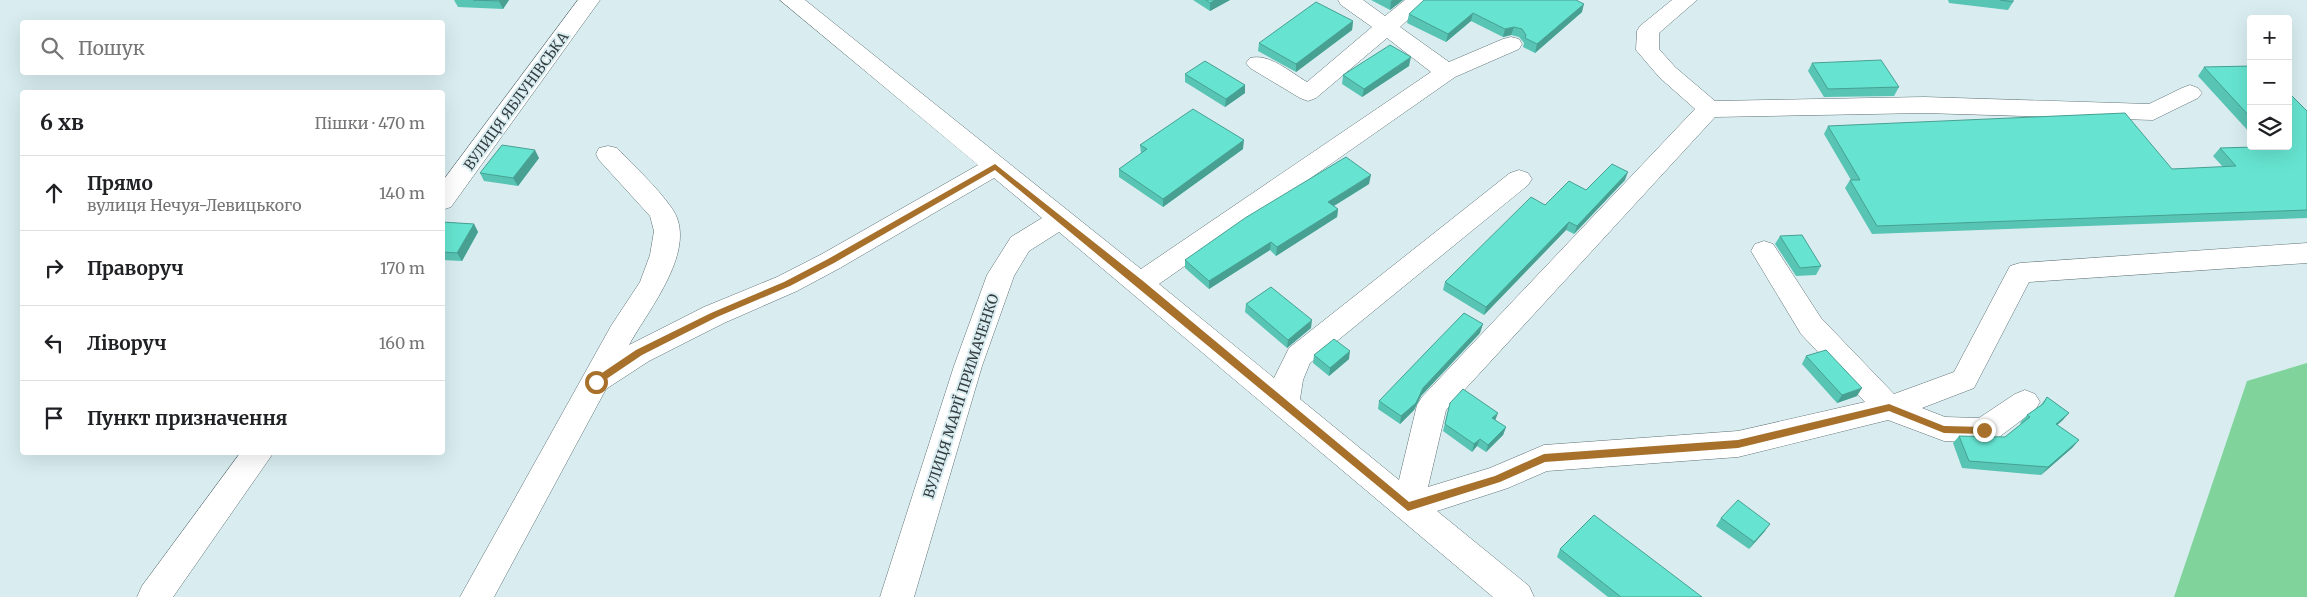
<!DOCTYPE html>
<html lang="uk">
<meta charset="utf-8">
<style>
body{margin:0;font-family:Merriweather,serif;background:#f2f2f2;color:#202124}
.controls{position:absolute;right:15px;top:15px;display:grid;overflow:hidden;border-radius:5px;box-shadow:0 5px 20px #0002}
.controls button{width:45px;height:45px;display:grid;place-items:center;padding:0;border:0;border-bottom:1px solid #e0e0e0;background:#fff;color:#202124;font:25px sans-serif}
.stop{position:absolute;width:15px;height:15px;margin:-11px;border:4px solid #a7712c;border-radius:50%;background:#fff}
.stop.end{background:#a7712c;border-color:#fff;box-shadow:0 1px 5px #0008}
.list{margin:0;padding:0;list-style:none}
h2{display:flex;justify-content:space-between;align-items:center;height:65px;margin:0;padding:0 20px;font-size:21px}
h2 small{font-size:16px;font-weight:400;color:#757577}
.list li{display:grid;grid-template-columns:32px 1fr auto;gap:15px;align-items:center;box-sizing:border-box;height:75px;padding:0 20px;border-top:1px solid #e0e0e0}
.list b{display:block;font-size:19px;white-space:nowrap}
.list p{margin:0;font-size:16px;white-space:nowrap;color:#757577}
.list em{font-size:16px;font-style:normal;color:#757577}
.icon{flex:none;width:28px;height:28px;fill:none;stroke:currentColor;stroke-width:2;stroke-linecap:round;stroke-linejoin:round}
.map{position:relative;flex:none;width:2307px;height:597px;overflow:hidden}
.search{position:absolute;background:#fff;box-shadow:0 5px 20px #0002;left:20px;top:20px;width:425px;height:55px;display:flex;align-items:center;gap:12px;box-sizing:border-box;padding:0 18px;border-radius:5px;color:#757577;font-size:19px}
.panel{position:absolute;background:#fff;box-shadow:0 5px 20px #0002;left:20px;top:90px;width:425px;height:365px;border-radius:5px}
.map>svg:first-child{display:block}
.green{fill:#7fd39b}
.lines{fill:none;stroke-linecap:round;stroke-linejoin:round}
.minor-casing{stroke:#5f7175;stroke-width:1}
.minor{fill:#fff;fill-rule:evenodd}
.wall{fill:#58c4b4}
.shaded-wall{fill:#47a092}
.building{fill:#66e4d1;stroke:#47a092}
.route{fill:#a7712c}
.labels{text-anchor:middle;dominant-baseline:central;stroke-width:4;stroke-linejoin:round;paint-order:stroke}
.street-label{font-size:14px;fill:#333b3d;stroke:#d9edf1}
</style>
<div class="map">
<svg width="2307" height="597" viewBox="0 0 2307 597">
<rect width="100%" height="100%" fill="#d9edf1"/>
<polygon class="green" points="2307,363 2307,597 2174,597 2247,381"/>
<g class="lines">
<defs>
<g id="minor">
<polygon points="578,0 600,0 451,207 442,210 442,182"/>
<path d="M780,0h25l336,269 290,-197 -44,-34 -71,60 -8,3 -8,-3 -50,-30 -4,-5 4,-5c19,-5 40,14 57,24l65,-55 -31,-22 -3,-5h25l22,16 20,-16h24l-29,27 49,35 54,-23 8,-2 8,2 3,5 -3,5 -64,28 -296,207 115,94 15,-30 221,-175 9,-3 9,3 4,6 -4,6 -218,178 -7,17 -3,19 99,81 18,-75 5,-8 273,-288 -36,-32 -23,-27 1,-19 3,-5 32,-26h25l-38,33v16l16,18 40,34 209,-4 225,7 33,-16 8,-3 8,3 4,5 -4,5 -45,22 -229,-7 -209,4 -269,293 -18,77 62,-19 54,-23 194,-14 127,-29 -64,-68 -50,-83 4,-7 9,-3 9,3 48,74 73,76 60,-22 56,-106 10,-3 287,-20v20l-278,19 -55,106 -52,20 23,9 34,1 36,-24 10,-4 10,4 5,8 -5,8 -40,30 -11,3 -40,-2 -56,-21 -150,37 -191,14 -39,17 -71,23 92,75 5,11h-41l-434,-365 -30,19 -15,25 -32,90 -68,231h-34l74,-231 33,-91 24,-38 31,-19 -48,-40 -154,90 -43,23 -73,32 -75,38 -43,28 -112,208h-34l151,-271 29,-44 10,-27 4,-24 -4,-15 -51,-56 -3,-6 3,-6 9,-2 9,2c18,19 39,38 54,59 30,40 -23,103 -42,138l75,-38 73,-30 45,-23 156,-89z"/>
<polygon points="241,452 274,452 173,597 137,597 142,586"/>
</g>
</defs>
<use href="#minor" class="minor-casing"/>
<use href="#minor" class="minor"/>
</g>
<g class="wall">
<polygon points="454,0 509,0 503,9 458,7"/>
<polygon points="1193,0 1230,0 1210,11"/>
<polygon points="1371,0 1403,0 1390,10"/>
<polygon points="1948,0 2013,0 2013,2 2008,10 1949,3"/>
<polygon points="1582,12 1535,53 1523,47 1524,43 1519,37 1511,35 1503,37 1471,21 1446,42 1407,23 1409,14"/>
<polygon points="1353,21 1352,30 1296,72 1258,51 1259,43"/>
<polygon points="1812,63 1899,87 1894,96 1824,97 1808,71"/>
<polygon points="1409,66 1362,97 1342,84 1343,75"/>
<polygon points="2251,66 2251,134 2198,76 2204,67"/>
<polygon points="1185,74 1245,85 1245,93 1225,107 1185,82"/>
<polygon points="2307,111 2307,218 1872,234 1845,188 1850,180 1851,180 1824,134 1828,126 2172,169 2223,167 2213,156 2220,148 2288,146"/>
<polygon points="1140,145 1243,149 1163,207 1119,177 1119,169 1141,154 1141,153"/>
<polygon points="539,158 518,186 484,181 480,173"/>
<polygon points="1625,180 1574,234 1566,230 1484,315 1443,290 1445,282 1545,205 1586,190"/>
<polygon points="1369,184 1334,206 1338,209 1337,217 1276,256 1270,250 1209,289 1185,268 1185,260"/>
<polygon points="442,222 474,224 478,232 462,261 442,260"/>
<polygon points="1780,236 1821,266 1816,275 1796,276 1775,244"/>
<polygon points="1246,304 1311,328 1287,348 1245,312"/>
<polygon points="1480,333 1421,396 1414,410 1400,424 1378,409 1379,401"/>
<polygon points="1314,355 1349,359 1329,376 1313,363"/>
<polygon points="1806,356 1857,396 1837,403 1802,364"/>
<polygon points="2047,397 2069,413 2057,425 2079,440 2072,448 2041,475 1962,468 1953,443 1959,436 2005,437 2021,424 2020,423 2027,415 2040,406"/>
<polygon points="1450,403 1495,420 1506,427 1503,435 1486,452 1477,446 1472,452 1443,431"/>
<polygon points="1721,518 1765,531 1749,549 1716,526"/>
<polygon points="1560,549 1702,597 1608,597 1557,557"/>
</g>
<g class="shaded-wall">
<polygon points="500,0 509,0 503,9 499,1"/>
<polygon points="1215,0 1230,0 1210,11 1210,3"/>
<polygon points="1393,0 1403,0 1390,10 1391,1"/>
<polygon points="1584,4 1582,12 1535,53 1537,44"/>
<polygon points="1473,13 1471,21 1446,42 1448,34"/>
<polygon points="1353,21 1352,30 1296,72 1296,64"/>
<polygon points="1514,27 1511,35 1503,37 1505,29"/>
<polygon points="1411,57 1409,66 1362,97 1364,89"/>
<polygon points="1245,85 1245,93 1225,107 1226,99"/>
<polygon points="1244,140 1243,149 1163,207 1163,199"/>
<polygon points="535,150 539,158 518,186 513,178"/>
<polygon points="1628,172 1625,180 1574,234 1577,226"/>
<polygon points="1371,175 1369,184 1327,210 1328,202"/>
<polygon points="1338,209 1337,217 1276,256 1277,247"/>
<polygon points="1569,222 1566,230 1484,315 1486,307"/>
<polygon points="474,224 478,232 462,261 457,253"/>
<polygon points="1271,242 1270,250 1209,289 1209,281"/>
<polygon points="1312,320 1311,328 1287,348 1288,340"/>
<polygon points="1483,324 1480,333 1421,396 1414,410 1400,424 1401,416 1423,388"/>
<polygon points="1350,351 1349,359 1329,376 1330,368"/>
<polygon points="1862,388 1857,396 1837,403 1842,395"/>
<polygon points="1498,413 1495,421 1492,418"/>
<polygon points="2069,413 2062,421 2049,432 2056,424"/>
<polygon points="1506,427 1503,435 1486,452 1488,445"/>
<polygon points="1480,439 1477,446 1472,452 1474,444"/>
<polygon points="2079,440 2072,448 2041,475 2048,467"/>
<polygon points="1770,524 1765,531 1749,549 1754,542"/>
</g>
<g class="building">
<polygon points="473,0 500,0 499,1"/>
<polygon points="1206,0 1215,0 1210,3"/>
<polygon points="1424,0 1576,0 1584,4 1537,44 1525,38 1526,35 1522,29 1514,27 1505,29 1473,13 1448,34 1409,14"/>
<polygon points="2000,0 2013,0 2013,2"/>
<polygon points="1316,2 1353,21 1296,64 1259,43"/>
<polygon points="1390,45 1411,57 1364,89 1343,75"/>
<polygon points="1881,60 1899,87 1828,89 1812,63"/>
<polygon points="1205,61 1245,85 1226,99 1185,74"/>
<polygon points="2251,66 2251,118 2204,67"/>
<polygon points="2288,92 2307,111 2307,210 1877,226 1850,180 1860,180 1828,126 2125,113 2172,169 2236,166 2220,148 2288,146"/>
<polygon points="1193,109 1244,140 1163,199 1119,169 1147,149 1140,145"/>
<polygon points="502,145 535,150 513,178 480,173"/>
<polygon points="1346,157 1371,175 1328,202 1338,209 1277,247 1271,242 1209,281 1185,260 1245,218"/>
<polygon points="1612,164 1628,172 1577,226 1569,222 1486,307 1445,282 1531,197 1545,205 1569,181 1586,190"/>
<polygon points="442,222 474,224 457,253 442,252"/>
<polygon points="1802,235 1821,266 1800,268 1780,236"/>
<polygon points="1271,287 1312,320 1288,340 1246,304"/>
<polygon points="1464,313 1483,324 1423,388 1416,403 1401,416 1379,401 1429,349"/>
<polygon points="1334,339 1350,351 1330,368 1314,355"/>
<polygon points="1826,350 1862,388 1842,395 1806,356"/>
<polygon points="1463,389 1498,413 1492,418 1506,427 1488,445 1480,439 1474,444 1445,424 1450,403"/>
<polygon points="2047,397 2069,413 2056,424 2079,440 2048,467 1969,461 1959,436 2005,437 2030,417 2027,415 2043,404"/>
<polygon points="1738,500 1770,524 1754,542 1721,518"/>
<polygon points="1594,515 1702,597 1621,597 1560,549"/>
</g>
<polygon class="route" points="995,164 1143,281 1409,502 1495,476 1544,454 1738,440 1889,404 1944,426 1984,427 1989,430 1984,434 1944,433 1889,411 1738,448 1545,462 1500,482 1408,511 995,170 834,263 790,286 717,317 642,355 599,384 593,384 593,379 636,350 711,313 784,282 828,259"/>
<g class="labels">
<g class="street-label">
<text transform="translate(516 101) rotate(-54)">ВУЛИЦЯ ЯБЛУНІВСЬКА</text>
<text transform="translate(961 396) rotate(-72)">ВУЛИЦЯ МАРІЇ ПРИМАЧЕНКО</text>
</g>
</g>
</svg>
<div class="controls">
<button>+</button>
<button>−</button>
<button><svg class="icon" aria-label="layers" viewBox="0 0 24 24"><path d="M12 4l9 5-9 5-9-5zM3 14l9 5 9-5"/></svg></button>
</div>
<div class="stop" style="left:596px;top:382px"></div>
<div class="stop end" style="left:1984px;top:430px"></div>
<div class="search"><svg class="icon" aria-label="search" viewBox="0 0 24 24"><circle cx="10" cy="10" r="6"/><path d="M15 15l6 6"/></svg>Пошук</div>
<section class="panel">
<h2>6 хв<small>Пішки · 470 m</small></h2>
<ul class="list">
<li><svg class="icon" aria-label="ahead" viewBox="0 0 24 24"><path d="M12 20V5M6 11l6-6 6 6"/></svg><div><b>Прямо</b><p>вулиця Нечуя-Левицького</p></div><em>140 m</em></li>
<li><svg class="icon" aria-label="right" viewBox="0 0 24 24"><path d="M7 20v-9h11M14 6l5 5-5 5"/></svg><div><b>Праворуч</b></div><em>170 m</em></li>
<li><svg class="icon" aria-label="left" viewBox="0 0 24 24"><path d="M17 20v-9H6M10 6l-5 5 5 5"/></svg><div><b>Ліворуч</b></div><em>160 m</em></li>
<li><svg class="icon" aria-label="arrive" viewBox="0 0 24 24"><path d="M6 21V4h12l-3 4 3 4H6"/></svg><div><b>Пункт призначення</b></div></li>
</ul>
</section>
</div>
